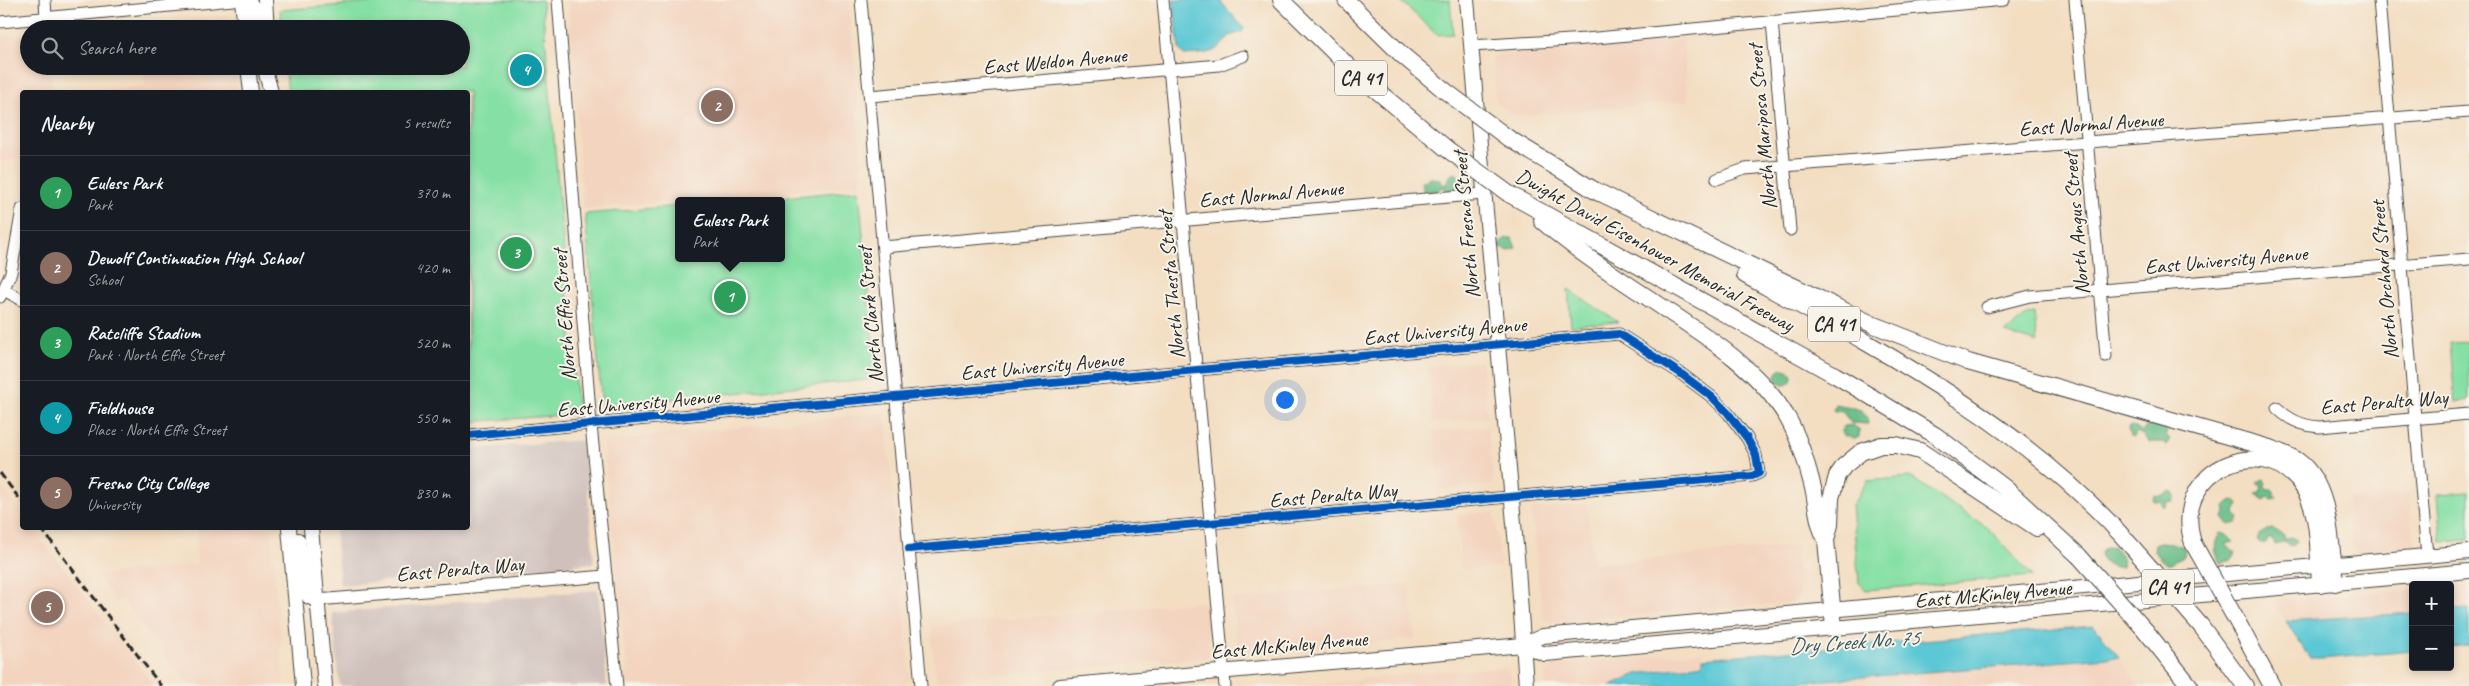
<!DOCTYPE html>
<meta charset="utf-8">
<style>
body{margin:0;font-family:Caveat,sans-serif;background:#20242c;color:#f1f3f6}
.controls{position:absolute;right:15px;bottom:15px;display:grid;overflow:hidden;border-radius:5px;box-shadow:0 2px 8px #0003}
.controls button{width:45px;height:45px;display:grid;place-items:center;padding:0;border:0;border-bottom:1px solid #363941;background:#171b24;color:#f1f3f6;font:25px sans-serif}
.you{position:absolute;left:1284px;top:399px;width:18px;height:18px;margin:-12px;border:4px solid #fff;border-radius:50%;background:#1a73e8;box-shadow:0 0 0 8px #1a73e833}
.badge{display:grid;place-items:center;width:32px;height:32px;border-radius:50%;background:#0b8043;color:#fff;font-size:16px;font-weight:700}
.pin{position:absolute;translate:-50% -50%;border:2px solid #fff;box-shadow:0 1px 5px #0006}
.popup{position:absolute;left:675px;top:197px;width:110px;height:65px;box-sizing:border-box;display:grid;place-content:center;border-radius:5px;background:#171b24;filter:drop-shadow(0 1px 4px #0005);font-size:16px;white-space:nowrap;color:#9ea1a6}
.popup b{font-size:19px;color:#f1f3f6}
.popup::after{content:'';position:absolute;left:50%;top:100%;margin-left:-10px;border:10px solid transparent;border-top-color:#171b24}
.list{margin:0;padding:0;list-style:none}
h2{display:flex;justify-content:space-between;align-items:center;height:65px;margin:0;padding:0 20px;font-size:21px}
h2 small{font-size:16px;font-weight:400;color:#9ea1a6}
.list li{display:grid;grid-template-columns:32px 1fr auto;gap:15px;align-items:center;box-sizing:border-box;height:75px;padding:0 20px;border-top:1px solid #363941}
.list b{display:block;font-size:19px;white-space:nowrap}
.list p{margin:0;font-size:16px;white-space:nowrap;color:#9ea1a6}
.list em{font-size:16px;font-style:normal;color:#9ea1a6}
.icon{flex:none;width:28px;height:28px;fill:none;stroke:currentColor;stroke-width:2;stroke-linecap:round;stroke-linejoin:round}
.map{position:relative;flex:none;width:2469px;height:686px;overflow:hidden}
.search{position:absolute;background:#171b24;box-shadow:0 2px 8px #0003;left:20px;top:20px;width:450px;height:55px;display:flex;align-items:center;gap:12px;box-sizing:border-box;padding:0 18px;border-radius:28px;color:#9ea1a6;font-size:19px}
.panel{position:absolute;background:#171b24;box-shadow:0 2px 8px #0003;left:20px;top:90px;width:450px;height:440px;border-radius:5px}
.map>svg:first-child{display:block}
.built{fill:#f3d4bf}
.industrial{fill:#cfc0bb}
.green{fill:#86e0a5;stroke:#588668}
.forest{fill:#6cbe8a;stroke:#4c745a}
.water{fill:#5cc8d5;stroke:#447a80}
.lines{fill:none;stroke-linecap:round;stroke-linejoin:round}
.minor-casing{stroke:#494642;stroke-width:13}
.major-casing{stroke:#494642;stroke-width:16}
.highway-casing{stroke:#494642;stroke-width:18}
.minor{stroke:#fff;stroke-width:11}
.major{stroke:#fff;stroke-width:14}
.highway{stroke:#fff;stroke-width:16}
.rail{stroke:#2b2b2b;stroke-width:3;stroke-dasharray:8 4;stroke-linecap:butt}
.highway-bridge-casing{stroke:#494642;stroke-width:18;stroke-linecap:butt}
.highway-bridge{stroke:#fff;stroke-width:16}
.cycleway-casing{stroke:#f7f3e8;stroke-width:11}
.cycleway{stroke:#0057b8;stroke-width:8}
.labels{text-anchor:middle;dominant-baseline:central;stroke-width:4;stroke-linejoin:round;paint-order:stroke}
.shield{fill:#f7f3e8;stroke:#686764;stroke-width:1}
.shield-label{font-size:20px;font-weight:bold;fill:#2b2b2b}
.street-label{font-size:21px;fill:#2b2b2b;stroke:#f7f3e8}
.water-label{font-size:22px;font-style:italic;fill:#3a5a5e;stroke:#f7f3e8}
</style>
<div class="map">
<svg width="2469" height="686" viewBox="0 0 2469 686">
<rect width="100%" height="100%" fill="#f7f3e8"/>
<filter id="ink" filterUnits="userSpaceOnUse"><feTurbulence type="fractalNoise" baseFrequency=".02" numOctaves="2"/><feDisplacementMap in="SourceGraphic" scale="10" xChannelSelector="R" yChannelSelector="G"/><feConvolveMatrix kernelMatrix="1 2 1 2 8 2 1 2 1" color-interpolation-filters="sRGB"/></filter>
<filter id="wash" filterUnits="userSpaceOnUse"><feTurbulence type="fractalNoise" baseFrequency=".0096" numOctaves="4" result="noise"/><feDisplacementMap in="SourceGraphic" scale="20" xChannelSelector="R" yChannelSelector="G"/><feGaussianBlur stdDeviation="1.12" result="paint"/><feColorMatrix in="noise" values="0 0 0 0 0 0 0 0 0 0 0 0 0 0 0 0 0 1.4 0 .05"/><feComposite in="paint" operator="in"/></filter>
<g filter="url(#wash)">
<rect width="100%" height="100%" fill="#f3dec2"/>
<g class="built">
<polygon points="568,0 849,0 857,101 861,184 583,209"/>
<polygon points="228,15 231,20 232,29 140,29 140,24"/>
<polygon points="29,34 29,66 51,66 53,92 22,92 22,159 0,162 0,37"/>
<polygon points="1683,39 1688,101 1515,116 1496,103 1492,56"/>
<polygon points="144,66 235,66 237,92 73,92 145,86"/>
<polygon points="1482,361 1487,418 1433,423 1428,366"/>
<polygon points="885,413 910,678 904,684 628,686 603,441"/>
<polygon points="1488,427 1493,482 1491,485 1440,489 1434,432"/>
<polygon points="0,485 22,514 22,528 33,528 154,686 0,686"/>
<polygon points="2409,493 2413,547 2362,552 2352,546 2347,498"/>
<polygon points="1587,504 1593,564 1796,546 1800,594 1794,602 1548,622 1542,616 1532,509"/>
<polygon points="1494,512 1501,567 1462,570 1457,515"/>
<polygon points="197,528 271,528 284,686 189,686 122,599 116,602 97,575 196,565"/>
<polygon points="1410,584 1415,639 1237,654 1232,599"/>
<polygon points="2469,585 2469,609 2450,610 2450,586"/>
<polygon points="2413,590 2413,613 2286,621 2272,600"/>
<polygon points="1205,602 1210,657 936,680 931,626"/>
<polygon points="1703,652 1703,664 1637,674 1609,686 1546,686 1545,675 1553,665"/>
<polygon points="2119,657 2139,686 1748,686"/>
<polygon points="1504,668 1510,674 1511,686 1296,686 1444,671"/>
</g>
<g class="industrial">
<polygon points="583,440 594,563 340,585 335,528 468,528 468,449"/>
<polygon points="598,590 607,686 340,686 332,613"/>
</g>
<g class="green">
<polygon points="407,0 542,0 578,414 468,422 468,92 288,92 285,66 461,66 461,29 282,29 280,10"/>
<polygon points="1400,0 1450,0 1453,34 1437,35"/>
<polygon points="859,190 876,379 602,406 585,214 679,206 679,258 781,258 781,201 741,201"/>
<polygon points="1568,289 1618,322 1571,326"/>
<polygon points="2034,313 2037,343 2005,333 2029,314"/>
<polygon points="2469,342 2469,400 2455,402 2450,343"/>
<polygon points="1910,477 1988,528 2032,576 1866,590 1859,583 1852,506 1867,481"/>
<polygon points="2469,492 2469,540 2443,542 2441,541 2437,494"/>
</g>
<g class="forest">
<polygon points="1456,173 1464,183 1463,188 1447,190 1441,186 1439,191 1424,192 1421,182 1431,178 1440,179 1444,186 1451,175"/>
<polygon points="1506,238 1512,238 1516,248 1509,251 1499,247 1500,243"/>
<circle cx="1784" cy="377" r="8"/>
<path d="M1835,404c12,3 32,2 33,20l-17,-1 -10,-13 -4,2 -4,-2z"/>
<polygon points="1853,425 1859,430 1859,437 1855,439 1842,435 1841,431 1844,426"/>
<polygon points="2154,425 2167,430 2166,435 2170,439 2166,445 2163,442 2148,442 2143,435 2136,432 2133,437 2130,436 2128,427 2133,426 2142,432 2146,427"/>
<polygon points="2264,479 2266,484 2264,485 2268,489 2272,489 2277,499 2272,500 2269,497 2264,500 2256,494 2260,492 2262,486 2257,482"/>
<polygon points="2168,491 2173,492 2175,496 2173,501 2166,502 2167,505 2164,507 2160,501 2156,502 2153,500 2154,495 2161,496"/>
<polygon points="2232,500 2237,501 2239,505 2235,513 2239,519 2237,523 2229,525 2223,518 2226,510 2225,506"/>
<polygon points="2273,529 2284,535 2285,540 2291,537 2296,539 2297,542 2293,546 2288,545 2284,541 2277,545 2274,544 2272,539 2267,539 2265,544 2261,544 2257,541 2259,535 2267,530"/>
<path d="M2220,533l7,2 7,7 -8,2 9,8 -3,8 -11,3c-7,-11 -8,-19 -1,-30z"/>
<path d="M2160,542c10,1 16,1 25,6l-1,8 -9,4 -4,4h-4l-13,-12 1,-8z"/>
<path d="M2113,547c8,5 11,11 9,20 -10,1 -17,-3 -22,-12l3,-6z"/>
</g>
<g class="water">
<path d="M1173,0h46l25,28 -2,4 -13,4c-14,20 -22,17 -45,19l-5,-6z"/>
<polygon points="2469,609 2469,646 2450,648 2450,610"/>
<polygon points="2413,613 2413,651 2321,659 2310,659 2286,621"/>
<polygon points="2094,626 2119,657 1748,686 1609,686 1637,674 1703,664 1703,658"/>
</g>
</g>
<g filter="url(#ink)">
<g class="lines">
<defs>
<g id="minor">
<polyline points="45,0 46,18"/>
<polyline points="558,0 591,425 617,686"/>
<polyline points="861,0 921,686"/>
<polyline points="1163,0 1225,686"/>
<polyline points="2075,0 2106,356"/>
<polyline points="2379,0 2427,556"/>
<polyline points="1772,21 1790,230"/>
<polyline points="0,22 233,0"/>
<polyline points="1471,46 1586,39 2004,0"/>
<polyline points="870,96 1219,65 1243,56"/>
<polyline points="1717,179 1745,169 2469,112"/>
<polyline points="883,247 1483,194"/>
<polyline points="4,290 22,300"/>
<polyline points="0,297 11,273 22,209"/>
<polyline points="1987,307 2030,296 2469,259"/>
<path d="M2277,408c12,12 26,18 42,19l150,-13"/>
<polyline points="468,435 1197,370 1619,334 1680,373 1712,397 1728,413 1747,438 1756,455 1759,473 1752,476 909,549"/>
<polyline points="317,600 606,576"/>
</g>
<g id="major">
<polyline points="242,0 245,29"/>
<path d="M246,0c10,6 10,17 11,29"/>
<polyline points="265,0 267,29"/>
<polyline points="1467,0 1518,568 1526,686"/>
<polyline points="248,66 251,92"/>
<polyline points="264,66 271,92"/>
<polyline points="289,528 303,686"/>
<polyline points="311,528 325,686"/>
<polyline points="298,540 305,589 309,597 317,600"/>
<polyline points="1523,645 1545,654 2469,571"/>
<polyline points="1060,686 1523,645 1543,636 1610,630 2469,552"/>
</g>
<g id="highway">
<polyline points="1281,0 1351,69 1447,149"/>
<polyline points="1346,0 1401,54 1444,90"/>
<polyline points="1508,138 1599,193"/>
<path d="M1590,188l284,137 94,37 305,87c8,4 18,7 25,12 34,25 32,83 37,122"/>
<polyline points="1509,194 1835,375 1935,435 2005,488 2079,556"/>
<path d="M1542,221c37,32 79,59 120,86 47,31 95,61 125,110 13,22 21,50 27,75 3,17 4,32 12,48"/>
<path d="M1745,275c138,76 283,152 388,273"/>
<path d="M2193,543c-24,-75 78,-118 114,-49 13,26 11,61 13,90"/>
<polyline points="2238,623 2272,686"/>
<polyline points="2201,626 2245,686"/>
<polyline points="1834,628 1826,540 1830,525 1831,498 1837,476 1844,466 1861,452 1881,445 1896,445 1920,451 2037,528"/>
<polyline points="2145,630 2190,686"/>
</g>
</defs>
<use href="#minor" class="minor-casing"/>
<use href="#major" class="major-casing"/>
<use href="#highway" class="highway-casing"/>
<use href="#minor" class="minor"/>
<use href="#major" class="major"/>
<use href="#highway" class="highway"/>
<g class="rail">
<polyline points="0,473 22,502"/>
<polyline points="41,528 161,686"/>
</g>
<defs>
<g id="highway-bridge">
<polyline points="1444,90 1508,138"/>
<polyline points="1447,149 1509,194"/>
<polyline points="2193,543 2238,623"/>
<polyline points="2133,548 2201,626"/>
<polyline points="2079,556 2145,630"/>
</g>
</defs>
<use href="#highway-bridge" class="highway-bridge-casing"/>
<use href="#highway-bridge" class="highway-bridge"/>
<defs>
<polyline id="cycleway" points="468,435 1197,370 1619,334 1680,373 1712,397 1728,413 1747,438 1756,455 1759,473 1752,476 909,549"/>
</defs>
<use href="#cycleway" class="cycleway-casing"/>
<use href="#cycleway" class="cycleway"/>
</g>
</g>
<g class="labels">
<g class="shield">
<rect x="1335" y="60.5" width="52" height="35" rx="4"/>
<rect x="1808" y="306.5" width="52" height="35" rx="4"/>
<rect x="2142" y="569.5" width="52" height="35" rx="4"/>
</g>
<g class="shield-label">
<text x="1361" y="78">CA 41</text>
<text x="1834" y="324">CA 41</text>
<text x="2168" y="587">CA 41</text>
</g>
<g class="street-label">
<text transform="translate(1055 61) rotate(-5)">East Weldon Avenue</text>
<text transform="translate(2091 124) rotate(-4)">East Normal Avenue</text>
<text transform="translate(1762 127) rotate(-95)">North Mariposa Street</text>
<text transform="translate(1271 194) rotate(-5)">East Normal Avenue</text>
<text transform="translate(2076 224) rotate(-95)">North Angus Street</text>
<text transform="translate(1466 225) rotate(-95)">North Fresno Street</text>
<text transform="translate(1655 250) rotate(29)">Dwight David Eisenhower Memorial Freeway</text>
<text transform="translate(2226 260) rotate(-5)">East University Avenue</text>
<text transform="translate(2384 280) rotate(-95)">North Orchard Street</text>
<text transform="translate(1171 285) rotate(-95)">North Thesta Street</text>
<text transform="translate(564 315) rotate(-94)">North Effie Street</text>
<text transform="translate(870 315) rotate(-95)">North Clark Street</text>
<text transform="translate(1445 331) rotate(-5)">East University Avenue</text>
<text transform="translate(1042 366) rotate(-5)">East University Avenue</text>
<text transform="translate(2384 402) rotate(-5)">East Peralta Way</text>
<text transform="translate(638 403) rotate(-5)">East University Avenue</text>
<text transform="translate(1333 495) rotate(-5)">East Peralta Way</text>
<text transform="translate(460 569) rotate(-5)">East Peralta Way</text>
<text transform="translate(1993 594) rotate(-5)">East McKinley Avenue</text>
<text transform="translate(1289 645) rotate(-5)">East McKinley Avenue</text>
</g>
<g class="water-label">
<text transform="translate(1854 642) rotate(-4)">Dry Creek No. 75</text>
</g>
</g>
</svg>
<div class="controls">
<button>+</button>
<button>−</button>
</div>
<div class="you"></div>
<div class="pin badge" style="left:730px;top:297px;background:#2e9e5b">1</div>
<div class="popup"><b>Euless Park</b>Park</div>
<div class="pin badge" style="left:717px;top:106px;background:#8d6e63">2</div>
<div class="pin badge" style="left:516px;top:253px;background:#2e9e5b">3</div>
<div class="pin badge" style="left:526px;top:70px;background:#0f9aa8">4</div>
<div class="pin badge" style="left:47px;top:607px;background:#8d6e63">5</div>
<div class="search"><svg class="icon" aria-label="search" viewBox="0 0 24 24"><circle cx="10" cy="10" r="6"/><path d="M15 15l6 6"/></svg>Search here</div>
<section class="panel">
<h2>Nearby<small>5 results</small></h2>
<ul class="list">
<li><span class="badge" style="background:#2e9e5b">1</span><div><b>Euless Park</b><p>Park</p></div><em>370 m</em></li>
<li><span class="badge" style="background:#8d6e63">2</span><div><b>Dewolf Continuation High School</b><p>School</p></div><em>420 m</em></li>
<li><span class="badge" style="background:#2e9e5b">3</span><div><b>Ratcliffe Stadium</b><p>Park · North Effie Street</p></div><em>520 m</em></li>
<li><span class="badge" style="background:#0f9aa8">4</span><div><b>Fieldhouse</b><p>Place · North Effie Street</p></div><em>550 m</em></li>
<li><span class="badge" style="background:#8d6e63">5</span><div><b>Fresno City College</b><p>University</p></div><em>830 m</em></li>
</ul>
</section>
</div>
